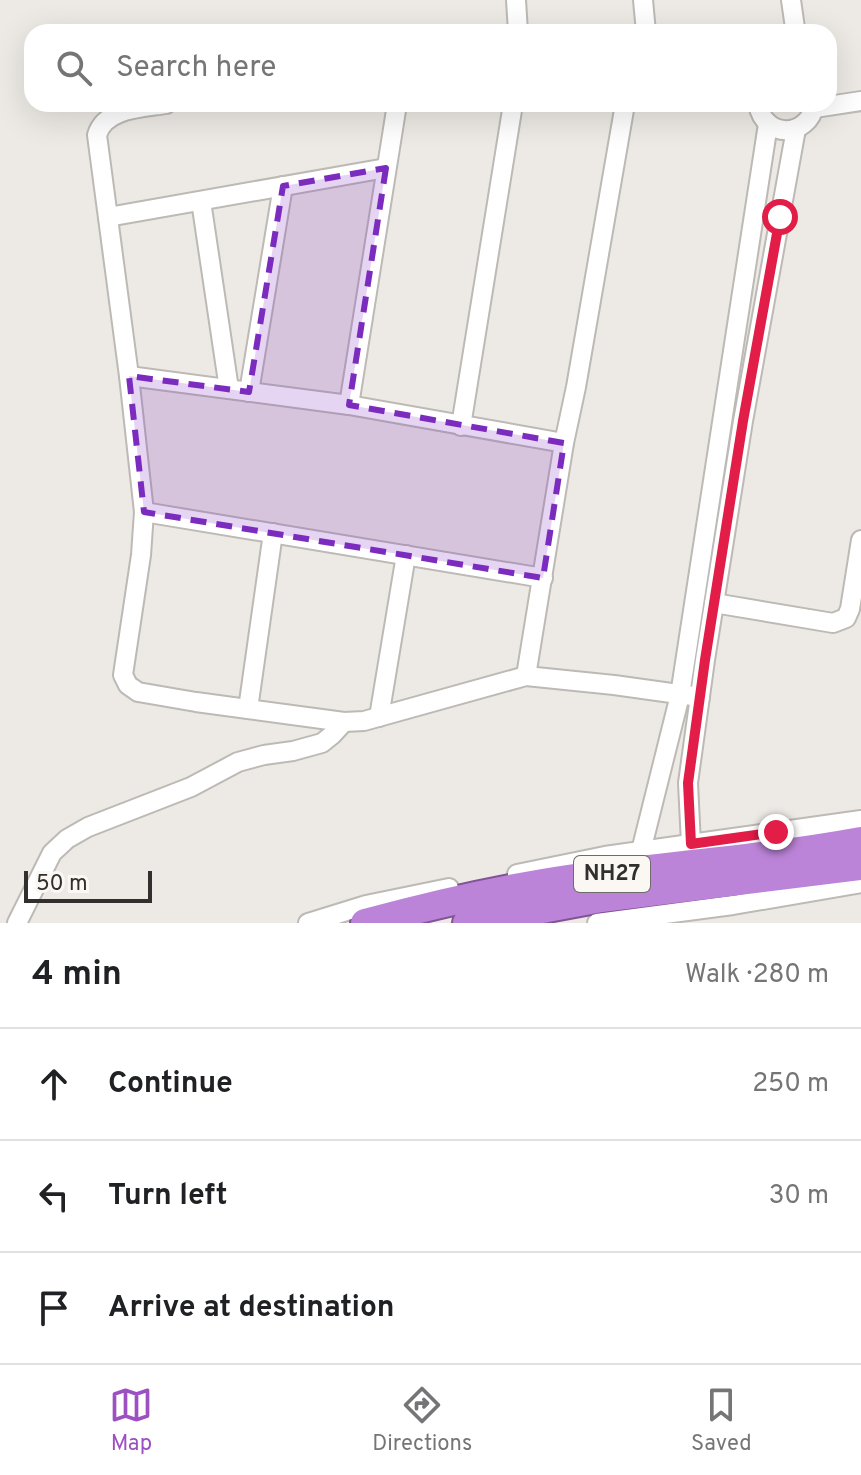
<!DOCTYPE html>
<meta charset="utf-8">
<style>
body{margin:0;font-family:Overpass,sans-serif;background:#f6f6f6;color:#202124}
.scale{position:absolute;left:24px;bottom:20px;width:128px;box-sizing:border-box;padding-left:8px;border:4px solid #31302e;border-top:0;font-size:22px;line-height:28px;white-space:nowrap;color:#31302e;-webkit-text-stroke:6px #fbf8f3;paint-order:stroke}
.stop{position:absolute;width:24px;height:24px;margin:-18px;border:6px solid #e11d48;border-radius:50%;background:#fff}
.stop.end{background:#e11d48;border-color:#fff;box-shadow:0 2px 8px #0008}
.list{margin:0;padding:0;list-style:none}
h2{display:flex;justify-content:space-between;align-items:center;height:104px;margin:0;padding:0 32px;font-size:34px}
h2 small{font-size:26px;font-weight:400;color:#757577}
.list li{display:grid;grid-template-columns:52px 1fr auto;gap:24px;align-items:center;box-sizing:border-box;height:112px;padding:0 32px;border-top:2px solid #e0e0e0}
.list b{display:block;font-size:30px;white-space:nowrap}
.list em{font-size:26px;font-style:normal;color:#757577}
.icon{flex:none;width:44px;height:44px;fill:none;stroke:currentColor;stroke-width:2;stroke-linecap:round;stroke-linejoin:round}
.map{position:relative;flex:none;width:861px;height:923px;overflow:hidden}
.search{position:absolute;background:#fff;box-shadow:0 8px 32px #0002;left:24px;right:24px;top:24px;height:88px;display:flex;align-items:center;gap:20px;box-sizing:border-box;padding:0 28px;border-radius:24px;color:#757577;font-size:30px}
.sheet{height:440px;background:#fff}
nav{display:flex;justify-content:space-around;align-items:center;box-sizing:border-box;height:112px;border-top:2px solid #e0e0e0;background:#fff;font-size:22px;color:#757577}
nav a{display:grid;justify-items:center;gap:4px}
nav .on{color:#9d50c1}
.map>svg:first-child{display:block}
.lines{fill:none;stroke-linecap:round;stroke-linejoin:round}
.minor-casing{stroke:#bdbab5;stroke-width:22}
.trunk-casing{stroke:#815396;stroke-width:32}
.minor{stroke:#fff;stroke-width:18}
.trunk{stroke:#bc84d8;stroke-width:28}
.route{stroke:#e11d48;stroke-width:10}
.marked{fill:#7b2cbf;fill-opacity:0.2;stroke:#7b2cbf;stroke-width:6;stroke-dasharray:16 10;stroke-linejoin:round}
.labels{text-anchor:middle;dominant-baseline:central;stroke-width:7;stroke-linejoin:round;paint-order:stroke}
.shield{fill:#fbf8f3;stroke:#6e6c69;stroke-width:2}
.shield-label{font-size:22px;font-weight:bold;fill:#31302e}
</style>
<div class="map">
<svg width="861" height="923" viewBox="0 0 861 923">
<rect width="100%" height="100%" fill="#edeae5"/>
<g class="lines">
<defs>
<g id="minor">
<polyline points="516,0 518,32"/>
<polyline points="643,0 646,32"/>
<polyline points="791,0 795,28 798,32"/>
<path d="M166,104c-24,4 -61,4 -69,31l32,241 15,136 -3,43 -18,120 5,10 10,7 58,10 148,20 20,-1 162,-45 88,9 86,12"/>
<path d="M758,104c6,35 50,35 57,0"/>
<polyline points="815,108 861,101"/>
<polyline points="201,201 229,389"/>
<polyline points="108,217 386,168"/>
<polyline points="129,376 349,405 564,443"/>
<polyline points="249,392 283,186"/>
<polyline points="349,405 397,104"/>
<polyline points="461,426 513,104"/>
<polyline points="144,512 543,578"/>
<polyline points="714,603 833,623 846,618 850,609 861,540"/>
<polyline points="526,676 564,443 576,387 625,104"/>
<polyline points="248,709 273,533"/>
<polyline points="379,717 406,555"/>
<polyline points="691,844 688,783 705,660 743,421 796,129"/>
<polyline points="641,851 680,695 768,124"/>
<polyline points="517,874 605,856 861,820"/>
<polyline points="17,923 52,853 67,839 88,827 191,787 238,762 264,755 293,751 322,743 332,735 344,722"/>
<polyline points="308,923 366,905 449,888"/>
<polyline points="597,923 733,905 861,883"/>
</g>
<g id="trunk">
<path d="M365,923c70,-19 145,-36 216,-46 94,-12 187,-19 280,-36"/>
<polyline points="467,923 601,898 861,866"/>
</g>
</defs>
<use href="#minor" class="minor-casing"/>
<use href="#trunk" class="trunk-casing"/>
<use href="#minor" class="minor"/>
<use href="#trunk" class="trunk"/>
</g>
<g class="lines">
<polyline class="route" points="776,832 691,844 688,783 705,660 743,421 780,217"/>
</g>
<path class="marked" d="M386,168l-37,237 215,38 -21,135 -399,-66 -15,-136 120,16 34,-206z"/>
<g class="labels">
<rect class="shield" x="574" y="856" width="76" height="36" rx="6"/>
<g class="shield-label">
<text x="612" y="874">NH27</text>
</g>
</g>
</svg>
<div class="scale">50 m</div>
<div class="stop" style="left:780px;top:217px"></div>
<div class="stop end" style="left:776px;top:832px"></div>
<div class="search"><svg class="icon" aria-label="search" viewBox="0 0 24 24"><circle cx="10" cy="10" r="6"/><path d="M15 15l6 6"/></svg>Search here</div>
</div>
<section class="sheet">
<h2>4 min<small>Walk · 280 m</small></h2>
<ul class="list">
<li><svg class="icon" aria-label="ahead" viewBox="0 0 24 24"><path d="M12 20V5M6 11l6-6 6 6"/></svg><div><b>Continue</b></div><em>250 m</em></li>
<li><svg class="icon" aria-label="left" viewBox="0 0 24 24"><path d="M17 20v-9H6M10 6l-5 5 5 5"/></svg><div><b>Turn left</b></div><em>30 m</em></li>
<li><svg class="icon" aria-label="arrive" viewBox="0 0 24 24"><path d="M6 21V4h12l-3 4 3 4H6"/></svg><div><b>Arrive at destination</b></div></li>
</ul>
</section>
<nav>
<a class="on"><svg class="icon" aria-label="map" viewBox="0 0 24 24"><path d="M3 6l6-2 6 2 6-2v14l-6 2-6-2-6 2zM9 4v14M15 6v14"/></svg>Map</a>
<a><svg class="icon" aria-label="directions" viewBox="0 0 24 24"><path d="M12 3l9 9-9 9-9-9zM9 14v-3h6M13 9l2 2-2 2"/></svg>Directions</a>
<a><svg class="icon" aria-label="saved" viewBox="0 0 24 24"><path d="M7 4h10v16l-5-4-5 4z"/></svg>Saved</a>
</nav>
